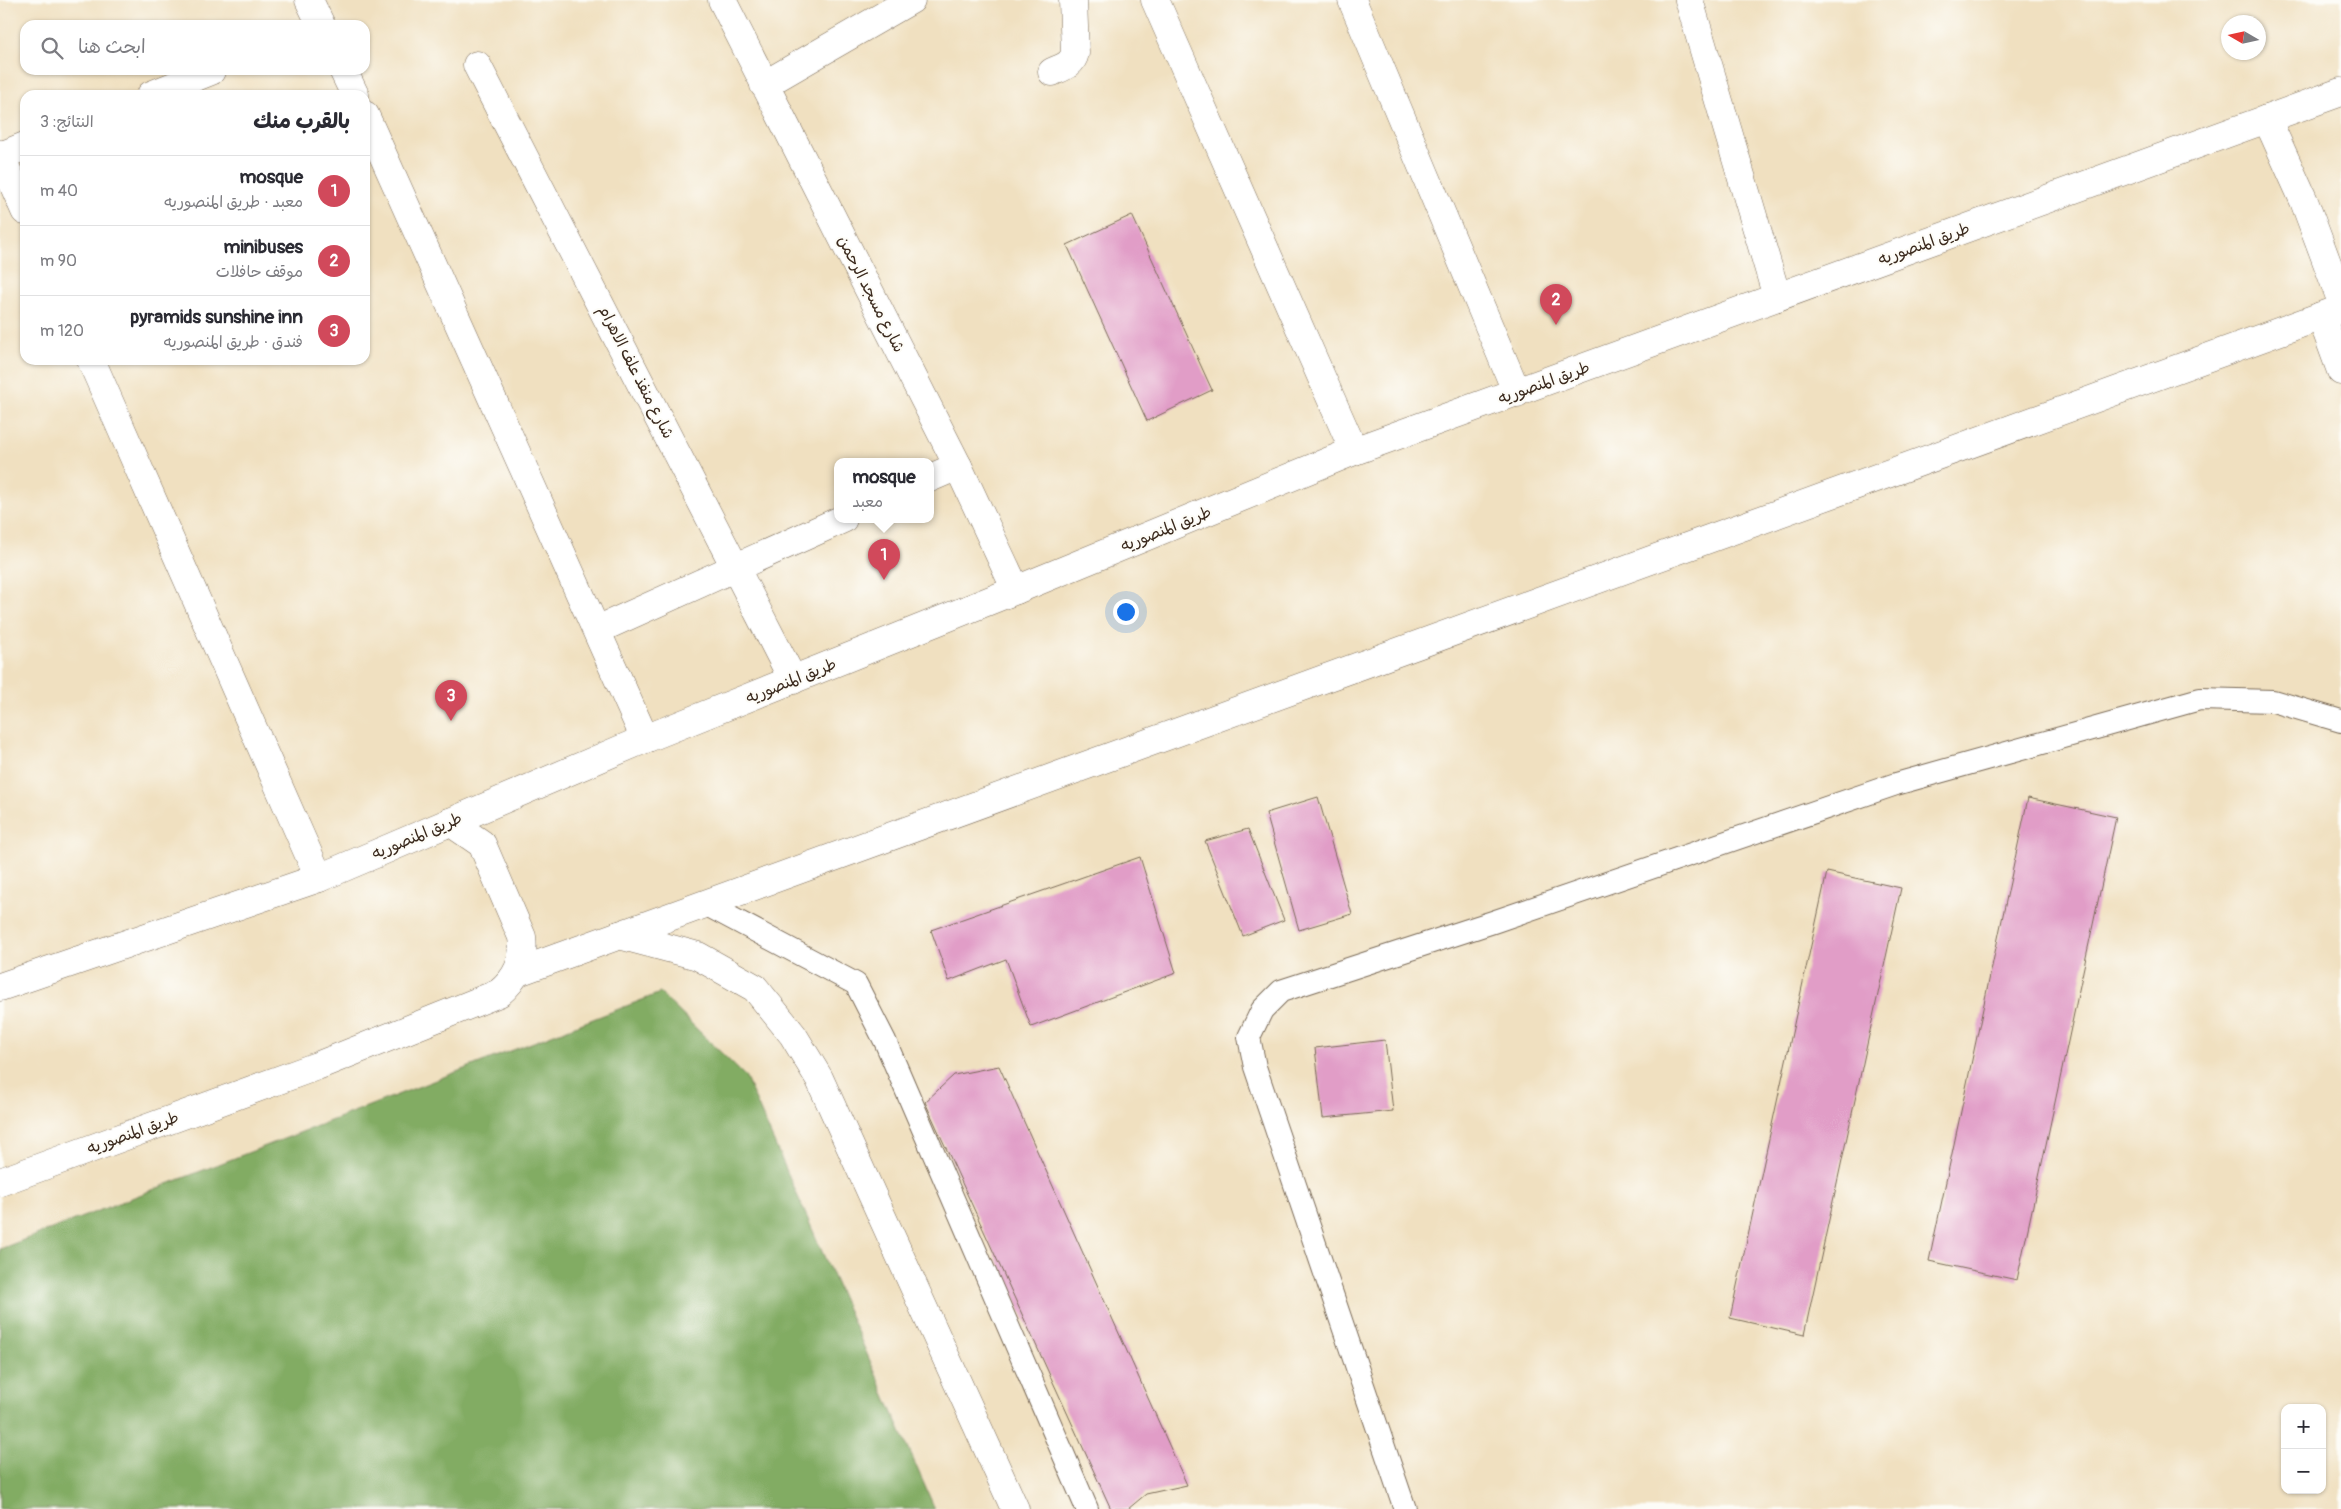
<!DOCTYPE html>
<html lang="ar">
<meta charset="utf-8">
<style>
body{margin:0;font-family:Pangolin,"Playpen Sans Arabic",sans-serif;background:#f2f2f3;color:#2b2b33;direction:rtl}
.controls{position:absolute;right:15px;bottom:15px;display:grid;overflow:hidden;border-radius:10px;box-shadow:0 1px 4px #0004}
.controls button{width:45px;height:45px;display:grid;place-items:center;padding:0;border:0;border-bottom:1px solid #e1e1e2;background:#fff;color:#2b2b33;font:25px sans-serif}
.compass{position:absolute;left:2221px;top:15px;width:45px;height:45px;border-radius:50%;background:#fff;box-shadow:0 1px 4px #0004;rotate:279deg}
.you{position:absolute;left:1125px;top:611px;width:18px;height:18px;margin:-12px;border:4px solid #fff;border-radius:50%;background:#1a73e8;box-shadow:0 0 0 8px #1a73e833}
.badge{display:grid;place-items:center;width:32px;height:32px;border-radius:50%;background:#d1495b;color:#fff;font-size:16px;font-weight:700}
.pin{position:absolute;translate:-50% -41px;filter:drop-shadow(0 1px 2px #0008)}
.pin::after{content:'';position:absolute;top:26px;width:18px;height:15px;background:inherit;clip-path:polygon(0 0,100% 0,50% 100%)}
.popup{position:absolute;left:834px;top:458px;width:100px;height:65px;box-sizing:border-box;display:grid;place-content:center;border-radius:10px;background:#fff;filter:drop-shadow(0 1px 4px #0005);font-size:16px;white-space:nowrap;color:#7c7c81}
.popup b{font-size:19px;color:#2b2b33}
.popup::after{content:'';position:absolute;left:50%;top:100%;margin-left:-10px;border:10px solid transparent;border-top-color:#fff}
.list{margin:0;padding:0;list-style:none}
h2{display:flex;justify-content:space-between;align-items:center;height:65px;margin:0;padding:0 20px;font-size:21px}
h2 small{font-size:16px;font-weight:400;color:#7c7c81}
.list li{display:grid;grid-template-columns:32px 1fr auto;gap:15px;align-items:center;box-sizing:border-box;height:70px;padding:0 20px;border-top:1px solid #e1e1e2}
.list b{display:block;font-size:19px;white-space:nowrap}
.list p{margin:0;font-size:16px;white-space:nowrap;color:#7c7c81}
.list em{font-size:16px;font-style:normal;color:#7c7c81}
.icon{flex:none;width:28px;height:28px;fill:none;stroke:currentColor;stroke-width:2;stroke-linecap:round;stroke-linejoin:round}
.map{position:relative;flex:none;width:2341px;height:1509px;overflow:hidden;direction:ltr}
.search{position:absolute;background:#fff;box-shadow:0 1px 4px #0004;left:20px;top:20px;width:350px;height:55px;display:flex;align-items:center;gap:12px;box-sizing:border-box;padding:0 18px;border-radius:15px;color:#7c7c81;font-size:19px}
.panel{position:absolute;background:#fff;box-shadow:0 1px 4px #0004;left:20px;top:90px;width:350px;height:275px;border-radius:15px;direction:rtl}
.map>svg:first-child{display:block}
.forest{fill:#82ac64;stroke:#5e6b41}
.building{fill:#e19dc7}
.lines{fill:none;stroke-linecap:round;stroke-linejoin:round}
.service-casing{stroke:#7a6a57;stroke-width:24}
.minor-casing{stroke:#7a6a57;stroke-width:29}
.secondary-casing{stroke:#7a6a57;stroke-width:29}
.service{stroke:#fff;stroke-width:22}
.minor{stroke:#fff;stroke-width:28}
.secondary{stroke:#fff;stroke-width:28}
.labels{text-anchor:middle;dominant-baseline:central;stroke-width:4;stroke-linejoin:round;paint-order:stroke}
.street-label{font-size:16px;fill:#3b2a1e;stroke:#fdfcf7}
</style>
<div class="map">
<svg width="2341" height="1509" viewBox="0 0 2341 1509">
<rect width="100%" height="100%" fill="#fdfcf7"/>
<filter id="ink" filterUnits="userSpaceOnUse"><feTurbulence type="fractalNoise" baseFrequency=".02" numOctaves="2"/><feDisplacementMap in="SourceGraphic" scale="10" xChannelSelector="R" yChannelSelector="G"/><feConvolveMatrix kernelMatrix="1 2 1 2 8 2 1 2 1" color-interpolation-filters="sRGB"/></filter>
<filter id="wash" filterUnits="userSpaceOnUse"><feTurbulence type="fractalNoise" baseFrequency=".0096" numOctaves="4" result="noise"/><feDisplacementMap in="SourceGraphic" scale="20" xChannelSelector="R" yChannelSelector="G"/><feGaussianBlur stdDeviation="1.12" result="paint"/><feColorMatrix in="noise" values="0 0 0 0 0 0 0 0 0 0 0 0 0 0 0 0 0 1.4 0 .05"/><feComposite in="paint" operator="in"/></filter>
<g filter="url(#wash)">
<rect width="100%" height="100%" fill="#f0e0c0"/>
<polygon class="forest" points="660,993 745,1076 935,1509 0,1509 0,1249"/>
<g id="blocks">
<g class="building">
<polygon points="1132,215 1212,390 1147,421 1067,245"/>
<polygon points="1318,797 1352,914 1299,930 1266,813"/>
<polygon points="2028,798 2116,817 2017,1280 1929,1261"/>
<polygon points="1248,829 1284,920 1243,936 1205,841"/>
<polygon points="1140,857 1176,973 1031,1027 1006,959 949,981 931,930"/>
<polygon points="1827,872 1901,888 1804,1335 1730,1318"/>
<polygon points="1385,1040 1393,1111 1323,1118 1315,1048"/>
<polygon points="999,1066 1187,1485 1146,1494 1128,1509 1111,1509 925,1102 954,1075"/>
</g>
</g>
</g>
<g filter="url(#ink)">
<use href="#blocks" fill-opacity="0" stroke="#7a6a57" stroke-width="1"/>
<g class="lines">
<defs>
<g id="service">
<polyline points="705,904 856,984 885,1041 1087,1509"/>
<polyline points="1405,1509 1255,1067 1249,1037 1262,1010 1281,991 1493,922 1896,784 2200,699 2273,701 2341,721"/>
</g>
<g id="minor">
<polyline points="309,0 321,25"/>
<polyline points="722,0 958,466 1016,590"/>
<polyline points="1155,0 1354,451"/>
<polyline points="1352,0 1517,393"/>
<polyline points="1689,0 1777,297"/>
<polyline points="477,65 793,680"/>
<polyline points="343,70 355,95"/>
<path d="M1052,72c11,-5 20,-7 23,-19l-2,-53"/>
<polyline points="764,85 911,0"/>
<polyline points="151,95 211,71"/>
<polyline points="365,115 645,739"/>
<polyline points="2267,119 2304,201 2341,300"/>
<polyline points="0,154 25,211"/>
<polyline points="1,156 25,146"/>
<polyline points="2321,316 2341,371"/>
<polyline points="91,360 319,878"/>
<polyline points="930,478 958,466"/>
<polyline points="597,630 843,519"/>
<polyline points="619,935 698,956 755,988 793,1035 819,1078 1015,1509"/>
</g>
<g id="secondary">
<polyline points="518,972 2341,309"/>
<polyline points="0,987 319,878 645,739 1016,590 1354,451 2341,92"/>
<path d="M0,1182l317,-116 182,-73c18,-15 26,-32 23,-56l-40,-93 -32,-22"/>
</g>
</defs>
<use href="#service" class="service-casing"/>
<use href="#minor" class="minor-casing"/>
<use href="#secondary" class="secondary-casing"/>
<use href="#service" class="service"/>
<use href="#minor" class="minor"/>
<use href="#secondary" class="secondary"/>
</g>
</g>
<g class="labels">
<g class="street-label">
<text transform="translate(1924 244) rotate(-20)">طريق المنصوريه</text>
<text transform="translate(871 294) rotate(63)">شارع مسجد الرحمن</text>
<text transform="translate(636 372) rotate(63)">شارع منفذ علف الاهرام</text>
<text transform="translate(1544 383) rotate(-20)">طريق المنصوريه</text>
<text transform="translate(1166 529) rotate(-22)">طريق المنصوريه</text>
<text transform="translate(791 681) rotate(-22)">طريق المنصوريه</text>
<text transform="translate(417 836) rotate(-23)">طريق المنصوريه</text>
<text transform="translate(133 1133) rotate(-20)">طريق المنصوريه</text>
</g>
</g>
</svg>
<div class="controls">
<button>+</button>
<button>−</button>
</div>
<svg class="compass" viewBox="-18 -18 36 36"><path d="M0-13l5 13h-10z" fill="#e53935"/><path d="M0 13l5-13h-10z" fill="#7c7c81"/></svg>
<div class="you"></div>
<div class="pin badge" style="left:884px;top:580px">1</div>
<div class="popup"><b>mosque</b>معبد</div>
<div class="pin badge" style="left:1556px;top:325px">2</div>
<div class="pin badge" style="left:451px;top:721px">3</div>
<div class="search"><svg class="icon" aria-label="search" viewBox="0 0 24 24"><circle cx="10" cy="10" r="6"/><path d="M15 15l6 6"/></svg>ابحث هنا</div>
<section class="panel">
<h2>بالقرب منك<small>النتائج: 3</small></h2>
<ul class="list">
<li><span class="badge">1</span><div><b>mosque</b><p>معبد · طريق المنصوريه</p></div><em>40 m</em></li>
<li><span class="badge">2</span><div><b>minibuses</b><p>موقف حافلات</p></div><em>90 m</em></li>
<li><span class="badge">3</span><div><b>pyramids sunshine inn</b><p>فندق · طريق المنصوريه</p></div><em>120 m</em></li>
</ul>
</section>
</div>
